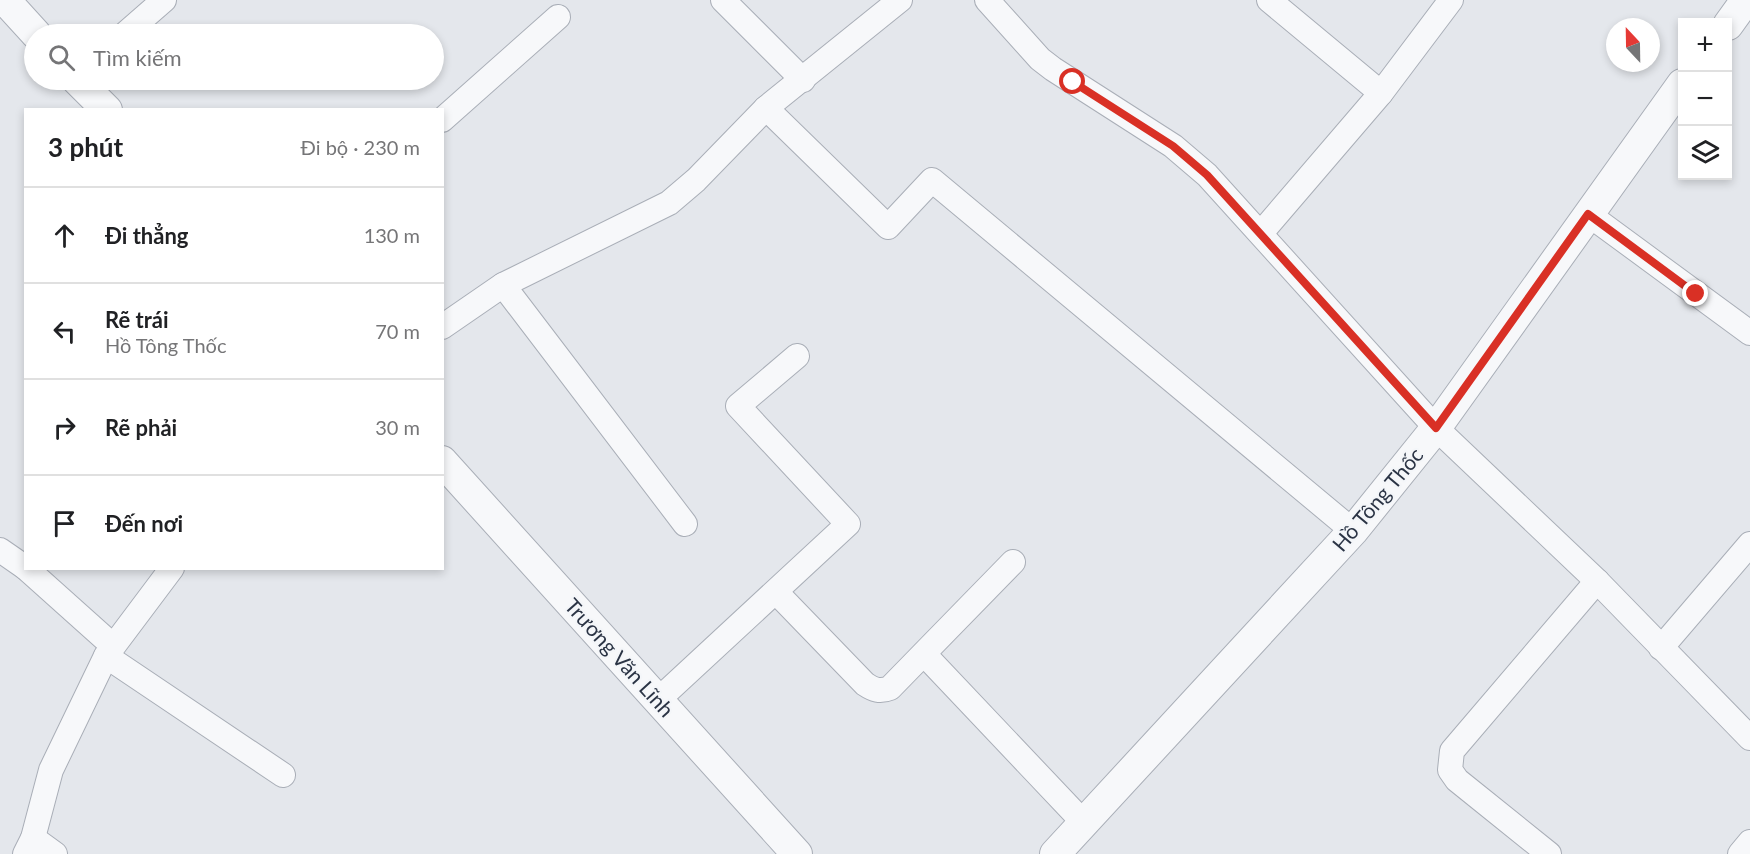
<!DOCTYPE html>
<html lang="vi">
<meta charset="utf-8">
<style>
body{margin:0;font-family:Lato,sans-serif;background:#f2f2f2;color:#202124}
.controls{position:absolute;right:18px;top:18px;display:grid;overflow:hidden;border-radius:0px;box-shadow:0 3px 9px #0003}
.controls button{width:54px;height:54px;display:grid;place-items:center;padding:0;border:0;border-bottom:2px solid #e0e0e0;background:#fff;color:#202124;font:30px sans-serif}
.compass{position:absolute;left:1606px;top:18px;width:54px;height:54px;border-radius:50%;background:#fff;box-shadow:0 3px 9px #0003;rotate:338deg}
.stop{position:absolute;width:18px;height:18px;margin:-14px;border:4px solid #d93025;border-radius:50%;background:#fff}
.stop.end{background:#d93025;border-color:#fff;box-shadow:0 2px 6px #0008}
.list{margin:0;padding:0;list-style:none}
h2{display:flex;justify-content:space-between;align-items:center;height:78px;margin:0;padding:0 24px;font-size:26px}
h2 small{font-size:20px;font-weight:400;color:#757577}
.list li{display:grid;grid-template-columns:39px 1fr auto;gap:18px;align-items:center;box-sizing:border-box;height:96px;padding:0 24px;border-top:2px solid #e0e0e0}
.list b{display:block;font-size:22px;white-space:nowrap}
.list p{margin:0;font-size:20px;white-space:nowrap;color:#757577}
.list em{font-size:20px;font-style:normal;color:#757577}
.icon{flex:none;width:33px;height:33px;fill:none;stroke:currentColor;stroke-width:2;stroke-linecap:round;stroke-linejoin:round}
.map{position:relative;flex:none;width:1750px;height:854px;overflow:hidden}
.search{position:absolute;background:#fff;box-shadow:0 3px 9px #0003;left:24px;top:24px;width:420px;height:66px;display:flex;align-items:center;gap:15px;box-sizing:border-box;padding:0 21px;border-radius:33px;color:#757577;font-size:22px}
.panel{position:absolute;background:#fff;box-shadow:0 3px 9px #0003;left:24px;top:108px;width:420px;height:462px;border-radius:0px}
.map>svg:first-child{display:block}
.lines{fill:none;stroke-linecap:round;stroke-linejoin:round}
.minor-casing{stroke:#a9aeb7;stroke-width:26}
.tertiary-casing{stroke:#a9aeb7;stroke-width:32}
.minor{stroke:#f7f8fa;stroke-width:24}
.tertiary{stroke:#f7f8fa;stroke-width:30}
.route{stroke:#d93025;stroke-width:8}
.labels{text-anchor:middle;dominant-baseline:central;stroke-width:4.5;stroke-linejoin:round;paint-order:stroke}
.street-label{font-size:21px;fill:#2b3445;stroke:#f4f6f9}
</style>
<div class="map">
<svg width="1750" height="854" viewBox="0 0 1750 854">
<rect width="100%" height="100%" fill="#e4e7ec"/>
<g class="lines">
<defs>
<g id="minor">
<polyline points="723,0 803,80"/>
<polyline points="987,0 1040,59 1053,69 1173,146 1207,175 1436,428 1597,581 1750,738"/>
<polyline points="1269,0 1381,93 1451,0"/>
<polyline points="125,34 164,0"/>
<polyline points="766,108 888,227 932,180 1353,531"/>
<polyline points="442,120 558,17"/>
<polyline points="1588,214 1750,333"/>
<polyline points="1261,233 1381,93"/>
<polyline points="503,285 685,524"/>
<polyline points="442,327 503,285 669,203 696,180 766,108 900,0"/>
<polyline points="0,550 26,568"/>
<polyline points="26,568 112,645"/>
<path d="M776,592l89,92c9,6 15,8 25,4l123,-126"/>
<polyline points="1661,648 1750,544"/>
<polyline points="924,654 1084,823"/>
<polyline points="106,656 283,775"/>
<polyline points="658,700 848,524 738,406 797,356"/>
<polyline points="33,838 55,854"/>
<polyline points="25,854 33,838 51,770 106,656 172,568"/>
<polyline points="1549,854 1457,780 1450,770 1452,751 1597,581"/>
<polyline points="1740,854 1750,842"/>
</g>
<g id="tertiary">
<polyline points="5,0 36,34"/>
<polyline points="1728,25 1746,0"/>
<polyline points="77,80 107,110"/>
<polyline points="442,461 797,854"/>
<polyline points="1055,854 1353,531 1436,428 1682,84"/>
</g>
</defs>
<use href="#minor" class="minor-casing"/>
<use href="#tertiary" class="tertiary-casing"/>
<use href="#minor" class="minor"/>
<use href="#tertiary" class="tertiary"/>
</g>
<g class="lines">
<polyline class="route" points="1073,82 1173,146 1207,175 1436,428 1588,214 1696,294"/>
</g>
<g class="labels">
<g class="street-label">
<text transform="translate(1377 499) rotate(-50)">Hồ Tông Thốc</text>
<text transform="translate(620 657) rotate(48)">Trương Văn Lĩnh</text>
</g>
</g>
</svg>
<div class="controls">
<button>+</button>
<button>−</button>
<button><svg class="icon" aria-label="layers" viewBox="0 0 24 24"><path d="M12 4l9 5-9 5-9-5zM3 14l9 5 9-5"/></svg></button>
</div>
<svg class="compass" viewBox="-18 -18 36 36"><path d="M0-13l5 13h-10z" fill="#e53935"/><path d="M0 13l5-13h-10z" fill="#757577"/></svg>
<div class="stop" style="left:1073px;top:82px"></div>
<div class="stop end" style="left:1696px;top:294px"></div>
<div class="search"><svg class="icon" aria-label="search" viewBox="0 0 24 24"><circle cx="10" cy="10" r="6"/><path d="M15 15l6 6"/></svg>Tìm kiếm</div>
<section class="panel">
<h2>3 phút<small>Đi bộ · 230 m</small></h2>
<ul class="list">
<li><svg class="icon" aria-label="ahead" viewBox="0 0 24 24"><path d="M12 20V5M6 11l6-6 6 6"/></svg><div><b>Đi thẳng</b></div><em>130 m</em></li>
<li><svg class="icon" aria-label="left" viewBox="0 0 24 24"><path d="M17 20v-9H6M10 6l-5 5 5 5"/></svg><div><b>Rẽ trái</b><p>Hồ Tông Thốc</p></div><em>70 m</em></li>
<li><svg class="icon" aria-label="right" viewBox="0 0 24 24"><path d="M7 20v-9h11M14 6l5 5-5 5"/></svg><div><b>Rẽ phải</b></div><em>30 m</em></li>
<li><svg class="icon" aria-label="arrive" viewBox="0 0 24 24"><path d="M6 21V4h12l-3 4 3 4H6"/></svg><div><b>Đến nơi</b></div></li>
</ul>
</section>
</div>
